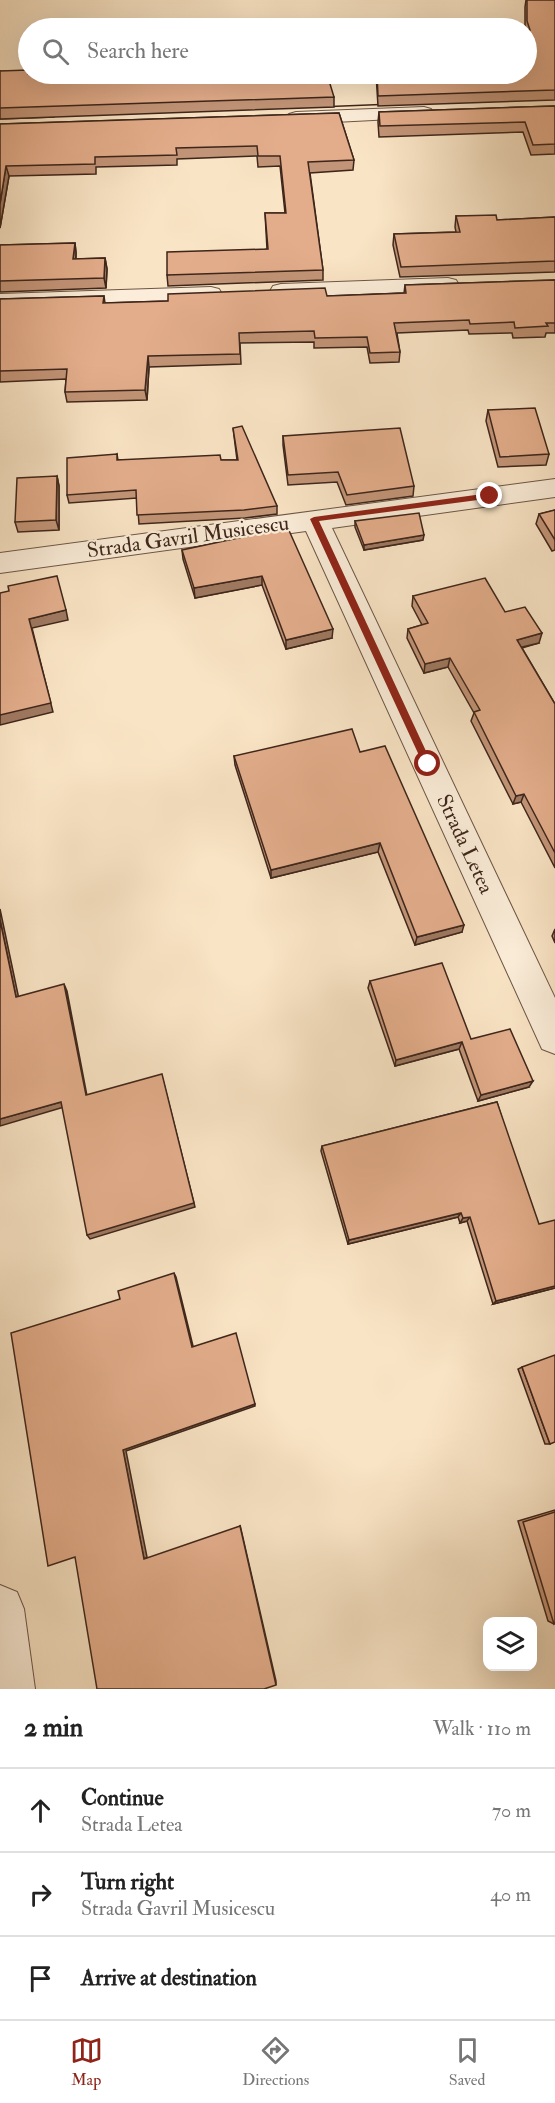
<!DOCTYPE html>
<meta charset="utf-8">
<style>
body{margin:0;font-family:"IM FELL Double Pica",serif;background:#f2f2f2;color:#222}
.controls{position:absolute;right:18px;bottom:18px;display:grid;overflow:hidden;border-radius:12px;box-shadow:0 6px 24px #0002}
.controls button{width:54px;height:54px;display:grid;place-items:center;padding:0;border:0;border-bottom:2px solid #e0e0e0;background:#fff;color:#222;font:30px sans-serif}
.stop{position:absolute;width:18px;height:18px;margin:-14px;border:4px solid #8f2418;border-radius:50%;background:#fff}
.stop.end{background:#8f2418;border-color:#fff;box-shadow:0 2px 6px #0008}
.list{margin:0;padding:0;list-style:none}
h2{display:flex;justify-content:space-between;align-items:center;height:78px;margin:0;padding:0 24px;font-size:26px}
h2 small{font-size:20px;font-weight:400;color:#767676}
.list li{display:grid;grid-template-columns:39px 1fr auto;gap:18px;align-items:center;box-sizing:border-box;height:84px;padding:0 24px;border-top:2px solid #e0e0e0}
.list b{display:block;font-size:22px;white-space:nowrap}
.list p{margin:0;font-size:20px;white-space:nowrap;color:#767676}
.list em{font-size:20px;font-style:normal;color:#767676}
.icon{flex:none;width:33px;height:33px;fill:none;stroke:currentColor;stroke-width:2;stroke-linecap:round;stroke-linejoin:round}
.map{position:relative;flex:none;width:555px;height:1689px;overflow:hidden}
.search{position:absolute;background:#fff;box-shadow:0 6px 24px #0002;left:18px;right:18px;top:18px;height:66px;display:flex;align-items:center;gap:15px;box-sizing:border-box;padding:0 21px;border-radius:33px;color:#767676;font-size:22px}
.sheet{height:330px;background:#fff}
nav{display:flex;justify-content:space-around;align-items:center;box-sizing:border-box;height:84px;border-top:2px solid #e0e0e0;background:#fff;font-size:16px;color:#767676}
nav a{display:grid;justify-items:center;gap:3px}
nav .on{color:#8f2418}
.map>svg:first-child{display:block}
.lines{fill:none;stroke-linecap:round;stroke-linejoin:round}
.minor-casing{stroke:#6d5646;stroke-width:2}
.tertiary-casing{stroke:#6d5646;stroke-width:2}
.minor{fill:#fbedd9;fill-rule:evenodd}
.tertiary{fill:#fbedd9;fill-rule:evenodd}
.tram{stroke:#3e261b;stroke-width:1.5}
.wall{fill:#c39578;stroke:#3e261b;stroke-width:1.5}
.shaded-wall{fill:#9f7961;stroke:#3e261b;stroke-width:1.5}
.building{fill:#e3ad8b;stroke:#3e261b;stroke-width:1.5}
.route{fill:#8f2418}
.labels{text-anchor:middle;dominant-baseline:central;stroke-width:4.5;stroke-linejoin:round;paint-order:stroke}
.street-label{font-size:21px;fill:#3e261b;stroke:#fbedd9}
</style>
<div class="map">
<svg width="555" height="1689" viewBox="0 0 555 1689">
<rect width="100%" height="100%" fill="#f9e4c5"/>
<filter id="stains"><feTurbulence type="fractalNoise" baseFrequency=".00333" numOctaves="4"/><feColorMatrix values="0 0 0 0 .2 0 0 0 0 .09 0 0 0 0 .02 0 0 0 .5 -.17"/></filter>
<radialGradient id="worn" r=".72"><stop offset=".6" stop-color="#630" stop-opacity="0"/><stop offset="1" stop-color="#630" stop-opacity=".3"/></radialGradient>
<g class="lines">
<defs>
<g id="minor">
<polygon points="448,278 456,280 459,285 456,290 281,298 273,296 270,291 273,286 281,284"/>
<polygon points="211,287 219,289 222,294 219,299 0,308 0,294"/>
<polygon points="555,479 555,497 332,528 555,998 555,1054 542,1049 306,531 0,573 0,553"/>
<polygon points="0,1585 17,1592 24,1609 35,1689 0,1689"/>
</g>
<polygon id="tertiary" points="424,107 431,109 434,113 431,117 296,124 289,122 286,118 289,114 296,112"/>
</defs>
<use href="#minor" class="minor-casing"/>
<use href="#tertiary" class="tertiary-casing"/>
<use href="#minor" class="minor"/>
<use href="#tertiary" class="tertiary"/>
<g class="tram">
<polyline points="318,107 393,104"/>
<polyline points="0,119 54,117"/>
</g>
</g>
<g class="wall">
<polygon points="526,0 555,0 555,100 378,106 376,74 526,74 526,28 525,28 525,7"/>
<polygon points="0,71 334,97 334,107 0,119"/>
<polygon points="555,106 555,154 531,155 523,132 379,137 378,122 379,112"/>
<polygon points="339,113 354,160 353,170 310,173 323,270 323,280 168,286 167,275 267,249 265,213 285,213 280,166 258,167 257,156 177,159 177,165 96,167 96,174 9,176 0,228 0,124"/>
<polygon points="456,216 497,220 555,217 555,272 400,277 393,245 394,234 456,232 455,227"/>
<polygon points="75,243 76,253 76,259 105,258 107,269 106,288 0,292 0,245"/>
<polygon points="555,280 555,333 546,333 545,337 513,338 512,333 469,334 468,330 397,333 400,352 399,362 370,363 367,347 314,348 314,342 240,343 241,364 149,367 147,400 67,402 65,392 66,379 0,382 0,299 104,296 105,303 327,296 404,293 405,285"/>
<polygon points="488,410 549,454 546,465 498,467 486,421"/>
<polygon points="233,428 277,506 277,514 245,518 139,524 137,498 69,503 67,495 117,454 118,460 237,460"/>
<polygon points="283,436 414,486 413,496 346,505 337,482 288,485 283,445"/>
<polygon points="57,476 59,486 59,530 18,532 15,522"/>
<polygon points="555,510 555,550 552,551 536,524 539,514"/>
<polygon points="355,521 423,540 364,550 355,527"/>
<polygon points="248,536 332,638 286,649 262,585 195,598 183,559 182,550"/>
<polygon points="413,596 505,612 539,643 522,648 555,704 555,868 521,802 513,804 471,721 474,713 448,667 424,673 407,638 408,629 422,625 412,606"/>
<polygon points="360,752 462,932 415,945 378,852 271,878 235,765 234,756"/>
<polygon points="555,929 555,943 552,936"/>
<polygon points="370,981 471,1039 529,1087 478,1101 459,1049 395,1066 368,988"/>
<polygon points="497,1102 555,1288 493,1304 467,1221 460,1223 458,1217 348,1244 321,1151 322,1146"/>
<polygon points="522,1367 550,1444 545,1444 518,1369"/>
<polygon points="555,1510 555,1623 554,1624 548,1621 518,1521"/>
</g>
<g class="shaded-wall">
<polygon points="6,166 9,176 0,228 0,204"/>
<polygon points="75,243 76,253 75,270 73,259"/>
<polygon points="105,258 107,269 106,288 104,278"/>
<polygon points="148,356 149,367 147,400 145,390"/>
<polygon points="57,476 59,486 59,530 56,520"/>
<polygon points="424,535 423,540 364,550 364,545"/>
<polygon points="262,576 262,585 195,598 194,588"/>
<polygon points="66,610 68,620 32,628 53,712 0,725 0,715 29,619"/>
<polygon points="333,629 332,638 286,649 286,640"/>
<polygon points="542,633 539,643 514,649 517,640"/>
<polygon points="450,658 448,667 424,673 425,664"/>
<polygon points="524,794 521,802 513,804 516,796"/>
<polygon points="380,843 378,852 271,878 271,870"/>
<polygon points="0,909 20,1004 16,997 0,920"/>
<polygon points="464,925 462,932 415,945 417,937"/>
<polygon points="64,984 67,991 88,1101 86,1095"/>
<polygon points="462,1042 459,1049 395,1066 396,1060"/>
<polygon points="163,1080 195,1207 90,1239 87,1235"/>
<polygon points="533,1081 529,1087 478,1101 481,1095"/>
<polygon points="61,1102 64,1107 0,1126 0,1119"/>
<polygon points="461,1213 458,1217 348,1244 349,1240"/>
<polygon points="470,1217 467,1221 460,1223 463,1218"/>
<polygon points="174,1273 176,1277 194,1350 192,1347"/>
<polygon points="555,1286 555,1288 493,1304 496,1301"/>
<polygon points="255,1404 255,1406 126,1451 147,1557 144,1559 123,1450"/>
<polygon points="240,1525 276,1681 276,1685 240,1526"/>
</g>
<g class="building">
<polygon points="527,0 555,0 555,90 378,96 377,74 526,74 526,30 530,30 527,21"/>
<polygon points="28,70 28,74 327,74 334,97 0,108 0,71"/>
<polygon points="555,106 555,144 533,145 525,122 380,126 379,112"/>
<polygon points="339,113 354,160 308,162 323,270 167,275 167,252 268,249 265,213 286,213 280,156 258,156 257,146 176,148 177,155 95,157 95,164 6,166 0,204 0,124"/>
<polygon points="496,215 497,220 555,217 555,261 401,267 394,234 460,232 456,216"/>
<polygon points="75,243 73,259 105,258 104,278 0,281 0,245"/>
<polygon points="555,280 555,323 546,323 548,326 515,328 514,322 470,324 469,320 394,323 400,352 370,353 367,337 315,338 314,331 239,333 240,354 148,356 145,390 65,392 67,369 0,371 0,299 104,296 103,303 168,301 168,294 325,288 327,296 406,293 405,285"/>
<polygon points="535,408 549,454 500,457 488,410"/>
<polygon points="242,426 277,506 244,510 137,515 136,490 67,495 67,458 117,454 117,460 220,455 221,460 238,460 233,428"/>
<polygon points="400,428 414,486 347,495 338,472 288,475 283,436"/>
<polygon points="57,476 56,520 15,522 17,478"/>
<polygon points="555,510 555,540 539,514"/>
<polygon points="419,513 424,535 364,545 355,521"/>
<polygon points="287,526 333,629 286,640 262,576 194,588 182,550 248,536 248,532"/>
<polygon points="57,576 66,610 29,619 51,703 0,715 0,593 9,591 8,586"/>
<polygon points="485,578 505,612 525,607 542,633 517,640 555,704 555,853 524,794 516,796 474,712 480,710 450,658 425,664 408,629 428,623 413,596"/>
<polygon points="352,729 360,752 385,746 464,925 417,937 380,843 271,870 234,756"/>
<polygon points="0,920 16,997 64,984 86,1095 162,1074 194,1203 87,1235 61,1102 0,1119"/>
<polygon points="442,963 471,1039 510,1029 533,1081 481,1095 462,1042 396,1060 370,981"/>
<polygon points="497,1102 539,1224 555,1220 555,1286 496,1301 470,1217 463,1218 461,1213 349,1240 322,1146"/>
<polygon points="174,1273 192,1347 236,1333 255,1404 123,1450 144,1559 240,1526 276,1685 264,1689 97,1689 75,1557 48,1566 11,1333 120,1299 118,1291"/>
<polygon points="555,1355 555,1442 550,1444 522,1367"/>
<polygon points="555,1512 555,1623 554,1624 523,1522"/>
</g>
<polygon class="route" points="490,493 494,496 493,498 319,521 432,764 428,767 423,764 310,519 314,517"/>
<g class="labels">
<g class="street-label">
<text transform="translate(188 537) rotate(-8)">Strada Gavril Musicescu</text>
<text transform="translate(465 844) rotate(65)">Strada Letea</text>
</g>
</g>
<rect width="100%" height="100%" filter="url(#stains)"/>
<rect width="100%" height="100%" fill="url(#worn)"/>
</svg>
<div class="controls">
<button><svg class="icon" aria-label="layers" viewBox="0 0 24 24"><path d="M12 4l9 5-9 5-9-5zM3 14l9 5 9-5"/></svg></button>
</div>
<div class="stop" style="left:428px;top:764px"></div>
<div class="stop end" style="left:490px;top:496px"></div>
<div class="search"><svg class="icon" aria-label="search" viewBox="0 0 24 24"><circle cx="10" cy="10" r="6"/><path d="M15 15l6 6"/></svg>Search here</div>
</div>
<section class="sheet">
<h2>2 min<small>Walk · 110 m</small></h2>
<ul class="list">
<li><svg class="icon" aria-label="ahead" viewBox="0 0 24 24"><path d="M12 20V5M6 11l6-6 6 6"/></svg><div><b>Continue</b><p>Strada Letea</p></div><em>70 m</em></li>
<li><svg class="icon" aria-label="right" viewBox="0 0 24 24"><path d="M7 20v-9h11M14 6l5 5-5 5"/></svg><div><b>Turn right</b><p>Strada Gavril Musicescu</p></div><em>40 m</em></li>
<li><svg class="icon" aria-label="arrive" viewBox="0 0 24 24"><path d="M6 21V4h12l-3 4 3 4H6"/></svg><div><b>Arrive at destination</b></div></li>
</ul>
</section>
<nav>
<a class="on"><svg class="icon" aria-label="map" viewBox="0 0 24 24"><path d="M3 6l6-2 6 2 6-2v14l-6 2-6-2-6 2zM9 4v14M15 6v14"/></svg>Map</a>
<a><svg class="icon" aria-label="directions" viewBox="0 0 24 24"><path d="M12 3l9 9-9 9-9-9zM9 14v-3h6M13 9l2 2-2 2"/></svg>Directions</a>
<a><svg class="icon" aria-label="saved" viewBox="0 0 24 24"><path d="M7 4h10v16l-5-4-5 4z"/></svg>Saved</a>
</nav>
